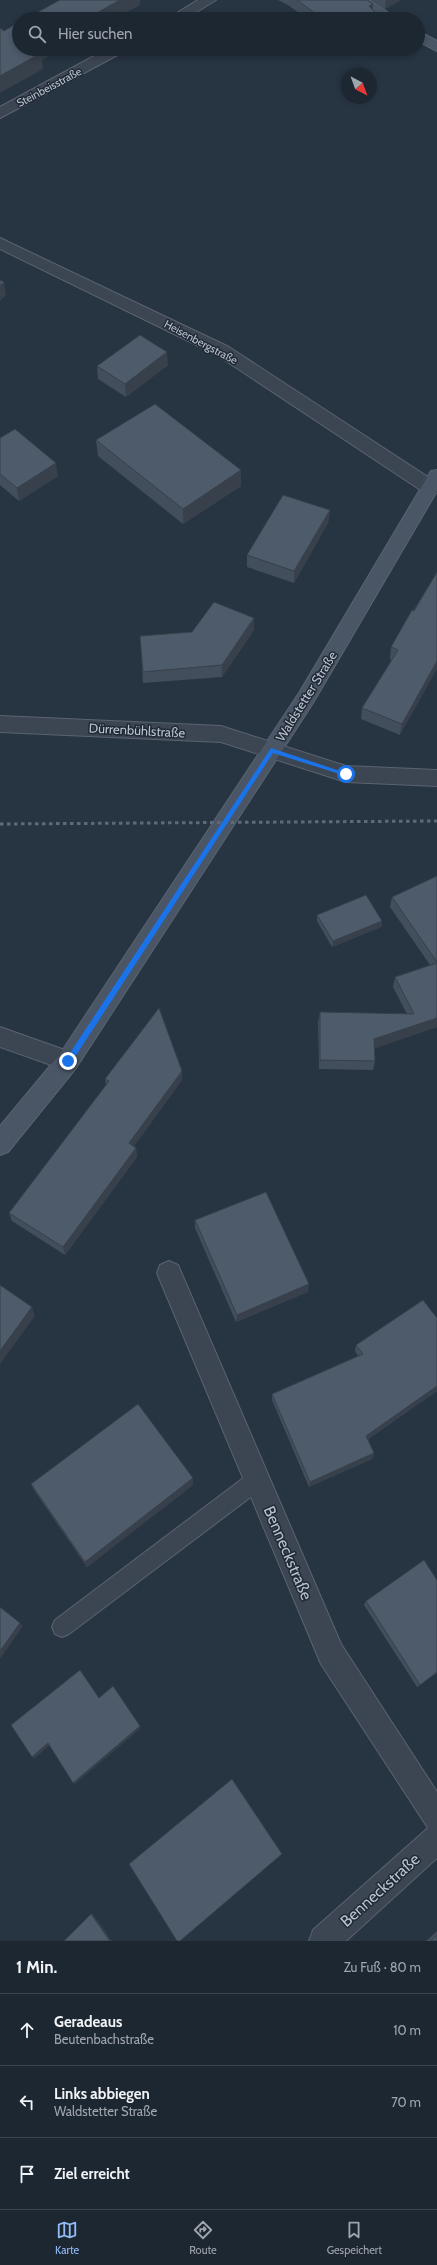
<!DOCTYPE html>
<html lang="de">
<meta charset="utf-8">
<style>
body{margin:0;font-family:Cabin,sans-serif;background:#252f3a;color:#f1f3f6}
.compass{position:absolute;left:341px;top:68px;width:36px;height:36px;border-radius:50%;background:#1d2732;box-shadow:0 2px 6px #0003;rotate:139deg}
.stop{position:absolute;width:12px;height:12px;margin:-9px;border:3px solid #1a73e8;border-radius:50%;background:#fff}
.stop.end{background:#1a73e8;border-color:#fff;box-shadow:0 1px 4px #0008}
.list{margin:0;padding:0;list-style:none}
h2{display:flex;justify-content:space-between;align-items:center;height:52px;margin:0;padding:0 16px;font-size:17px}
h2 small{font-size:13px;font-weight:400;color:#a0a5ac}
.list li{display:grid;grid-template-columns:26px 1fr auto;gap:12px;align-items:center;box-sizing:border-box;height:72px;padding:0 16px;border-top:1px solid #3b444d}
.list b{display:block;font-size:15px;white-space:nowrap}
.list p{margin:0;font-size:13px;white-space:nowrap;color:#a0a5ac}
.list em{font-size:13px;font-style:normal;color:#a0a5ac}
.icon{flex:none;width:22px;height:22px;fill:none;stroke:currentColor;stroke-width:2;stroke-linecap:round;stroke-linejoin:round}
.map{position:relative;flex:none;width:437px;height:1941px;overflow:hidden}
.search{position:absolute;background:#1d2732;box-shadow:0 2px 6px #0003;left:12px;right:12px;top:12px;height:44px;display:flex;align-items:center;gap:10px;box-sizing:border-box;padding:0 14px;border-radius:22px;color:#a0a5ac;font-size:15px}
.sheet{height:268px;background:#1d2732}
nav{display:flex;justify-content:space-around;align-items:center;box-sizing:border-box;height:56px;border-top:1px solid #3b444d;background:#1d2732;font-size:11px;color:#a0a5ac}
nav a{display:grid;justify-items:center;gap:2px}
nav .on{color:#93bcf7}
.map>svg:first-child{display:block}
.lines{fill:none;stroke-linecap:round;stroke-linejoin:round}
.lane-casing{stroke:#5a646f;stroke-width:2}
.street-casing{stroke:#5a646f;stroke-width:2}
.secondary-casing{stroke:#5a646f;stroke-width:2}
.lane{fill:#3c4652;fill-rule:evenodd}
.street{fill:#3c4652;fill-rule:evenodd}
.secondary{fill:#4a5565;fill-rule:evenodd}
.rail{stroke:#5e6a79;stroke-width:3;stroke-dasharray:3.5 3.5;stroke-linecap:butt}
.wall{fill:#434e5c}
.shaded-wall{fill:#37404b}
.building{fill:#4e5b6b;stroke:#37404b}
.route{fill:#1a73e8}
.labels{text-anchor:middle;dominant-baseline:central;stroke-width:3;stroke-linejoin:round;paint-order:stroke}
.far-street-label{font-size:11px;fill:#b9c1cc;stroke:#202a37}
.street-label{font-size:13px;fill:#b9c1cc;stroke:#202a37}
.near-street-label{font-size:16px;fill:#b9c1cc;stroke:#202a37}
</style>
<div class="map">
<svg width="437" height="1941" viewBox="0 0 437 1941">
<rect width="100%" height="100%" fill="#273442"/>
<g class="lines">
<defs>
<polygon id="lane" points="257,1471 264,1473 266,1480 264,1487 69,1634 62,1637 55,1634 52,1627 55,1620 250,1473"/>
<g id="street">
<polygon points="198,0 216,0 185,19 167,19"/>
<polygon points="107,49 125,49 123,52 0,118 0,107"/>
<polygon points="0,238 229,347 437,483 437,493 431,494 425,493 217,355 0,249"/>
<polygon points="0,716 221,726 346,766 437,770 437,786 346,782 221,742 0,732"/>
<polygon points="0,1027 76,1054 79,1061 76,1068 68,1071 0,1047"/>
<polygon points="169,1261 178,1265 341,1644 437,1792 437,1858 346,1941 309,1941 313,1930 428,1828 321,1664 157,1273 160,1265"/>
</g>
<g id="secondary">
<polygon points="352,0 369,0 398,19 381,19"/>
<polygon points="418,31 437,41 437,51 418,41"/>
<polygon points="437,470 437,491 313,703 76,1068 8,1152 0,1155 0,1126 60,1054 299,693 431,471"/>
</g>
</defs>
<use href="#lane" class="lane-casing"/>
<use href="#street" class="street-casing"/>
<use href="#secondary" class="secondary-casing"/>
<use href="#lane" class="lane"/>
<use href="#street" class="street"/>
<use href="#secondary" class="secondary"/>
<polyline class="rail" points="0,824 437,821"/>
</g>
<g class="wall">
<polygon points="278,0 367,0 373,4 373,10 380,19 307,19 288,5"/>
<polygon points="371,0 401,0 385,9"/>
<polygon points="168,365 126,397 98,379 97,366"/>
<polygon points="0,438 58,476 19,501 0,485"/>
<polygon points="96,440 241,486 183,524 98,456"/>
<polygon points="330,510 328,523 294,583 247,567 247,555"/>
<polygon points="437,572 400,735 361,719 362,708 392,660 390,659 391,647"/>
<polygon points="254,618 254,630 222,677 143,683 140,636 192,632"/>
<polygon points="437,876 437,1027 375,1048 375,1061 373,1070 319,1069 318,1022 320,1012 407,1014 393,987 395,977 430,965 390,907 392,897"/>
<polygon points="317,915 382,921 381,927 332,947 317,921"/>
<polygon points="105,1079 182,1080 134,1146 136,1148 137,1157 65,1255 12,1221 9,1213 106,1086"/>
<polygon points="195,1220 308,1292 236,1322 195,1228"/>
<polygon points="437,1318 437,1391 368,1439 374,1453 372,1459 309,1487 272,1400 272,1394 358,1356 355,1351 356,1345"/>
<polygon points="31,1484 193,1485 87,1567 34,1490"/>
<polygon points="437,1580 437,1673 417,1687 364,1605 366,1601"/>
<polygon points="437,1931 437,1941 426,1941"/>
</g>
<g class="shaded-wall">
<polygon points="120,0 140,0 140,5 115,19 86,19"/>
<polygon points="386,0 401,0 385,9"/>
<polygon points="373,4 372,15 369,6"/>
<polygon points="33,49 62,49 42,60 43,69 0,93 0,76"/>
<polygon points="4,282 6,295 0,301 0,286"/>
<polygon points="167,352 168,365 126,397 125,384"/>
<polygon points="56,463 58,476 19,501 17,488"/>
<polygon points="241,470 241,486 183,524 183,509"/>
<polygon points="330,510 328,523 294,583 294,571"/>
<polygon points="254,618 254,630 222,677 222,665"/>
<polygon points="437,661 437,669 400,735 402,724"/>
<polygon points="382,921 381,927 332,947 333,941"/>
<polygon points="437,1018 437,1027 373,1049 374,1039"/>
<polygon points="182,1071 182,1080 130,1152 129,1143"/>
<polygon points="136,1148 137,1157 65,1255 63,1247"/>
<polygon points="309,1284 308,1292 236,1322 237,1315"/>
<polygon points="32,1307 35,1316 0,1364 0,1351"/>
<polygon points="437,1386 437,1391 364,1441 366,1436"/>
<polygon points="374,1453 372,1459 309,1487 310,1482"/>
<polygon points="193,1478 193,1485 87,1567 85,1562"/>
<polygon points="20,1623 23,1626 0,1659 0,1651"/>
<polygon points="140,1726 141,1728 75,1784 73,1783"/>
<polygon points="48,1743 50,1745 34,1759 32,1757"/>
<polygon points="91,1914 93,1914 112,1941 110,1941"/>
</g>
<g class="building">
<polygon points="60,0 120,0 86,19 25,19"/>
<polygon points="297,0 367,0 373,4 369,6 380,18 377,19 323,19"/>
<polygon points="19,22 19,49 34,49 41,53 0,76 0,28 4,31"/>
<polygon points="0,280 4,282 0,286"/>
<polygon points="140,335 167,352 125,384 97,366"/>
<polygon points="155,404 241,470 183,509 96,440"/>
<polygon points="15,429 56,463 17,488 0,474 0,438"/>
<polygon points="283,495 330,510 294,571 247,555"/>
<polygon points="437,572 437,661 402,724 362,708 398,650 391,647 412,610 414,611"/>
<polygon points="214,602 254,618 222,665 143,672 140,636 192,632"/>
<polygon points="437,876 437,962 392,897"/>
<polygon points="366,895 382,921 333,941 317,915"/>
<polygon points="437,963 437,1018 374,1039 375,1061 320,1060 320,1012 414,1014 395,977"/>
<polygon points="159,1008 182,1071 129,1143 136,1148 63,1247 9,1213 109,1081 105,1079"/>
<polygon points="266,1192 309,1284 237,1315 195,1220"/>
<polygon points="0,1285 32,1307 0,1351"/>
<polygon points="423,1300 437,1318 437,1386 366,1436 374,1453 310,1482 272,1394 363,1354 356,1345"/>
<polygon points="138,1404 193,1478 85,1562 31,1484"/>
<polygon points="424,1560 437,1580 437,1672 420,1685 366,1601"/>
<polygon points="0,1607 20,1623 0,1651"/>
<polygon points="80,1670 99,1698 113,1686 140,1726 73,1783 48,1743 32,1757 11,1725"/>
<polygon points="232,1779 282,1854 180,1941 177,1941 129,1864"/>
<polygon points="91,1914 110,1941 64,1941"/>
<polygon points="437,1935 437,1941 431,1941"/>
</g>
<polygon class="route" points="271,748 349,774 346,776 273,753 71,1063 66,1063 66,1059"/>
<g class="labels">
<g class="far-street-label">
<text transform="translate(49 87) rotate(-28)">Steinbeisstraße</text>
<text transform="translate(201 342) rotate(28)">Heisenbergstraße</text>
</g>
<g class="street-label">
<text transform="translate(306 696) rotate(-58)">Waldstetter Straße</text>
<text transform="translate(137 730) rotate(3)">Dürrenbühlstraße</text>
</g>
<g class="near-street-label">
<text transform="translate(288 1553) rotate(67)">Benneckstraße</text>
<text transform="translate(380 1890) rotate(-42)">Benneckstraße</text>
</g>
</g>
</svg>
<svg class="compass" viewBox="-18 -18 36 36"><path d="M0-13l5 13h-10z" fill="#e53935"/><path d="M0 13l5-13h-10z" fill="#a0a5ac"/></svg>
<div class="stop" style="left:346px;top:774px"></div>
<div class="stop end" style="left:68px;top:1061px"></div>
<div class="search"><svg class="icon" aria-label="search" viewBox="0 0 24 24"><circle cx="10" cy="10" r="6"/><path d="M15 15l6 6"/></svg>Hier suchen</div>
</div>
<section class="sheet">
<h2>1 Min.<small>Zu Fuß · 80 m</small></h2>
<ul class="list">
<li><svg class="icon" aria-label="ahead" viewBox="0 0 24 24"><path d="M12 20V5M6 11l6-6 6 6"/></svg><div><b>Geradeaus</b><p>Beutenbachstraße</p></div><em>10 m</em></li>
<li><svg class="icon" aria-label="left" viewBox="0 0 24 24"><path d="M17 20v-9H6M10 6l-5 5 5 5"/></svg><div><b>Links abbiegen</b><p>Waldstetter Straße</p></div><em>70 m</em></li>
<li><svg class="icon" aria-label="arrive" viewBox="0 0 24 24"><path d="M6 21V4h12l-3 4 3 4H6"/></svg><div><b>Ziel erreicht</b></div></li>
</ul>
</section>
<nav>
<a class="on"><svg class="icon" aria-label="map" viewBox="0 0 24 24"><path d="M3 6l6-2 6 2 6-2v14l-6 2-6-2-6 2zM9 4v14M15 6v14"/></svg>Karte</a>
<a><svg class="icon" aria-label="directions" viewBox="0 0 24 24"><path d="M12 3l9 9-9 9-9-9zM9 14v-3h6M13 9l2 2-2 2"/></svg>Route</a>
<a><svg class="icon" aria-label="saved" viewBox="0 0 24 24"><path d="M7 4h10v16l-5-4-5 4z"/></svg>Gespeichert</a>
</nav>
